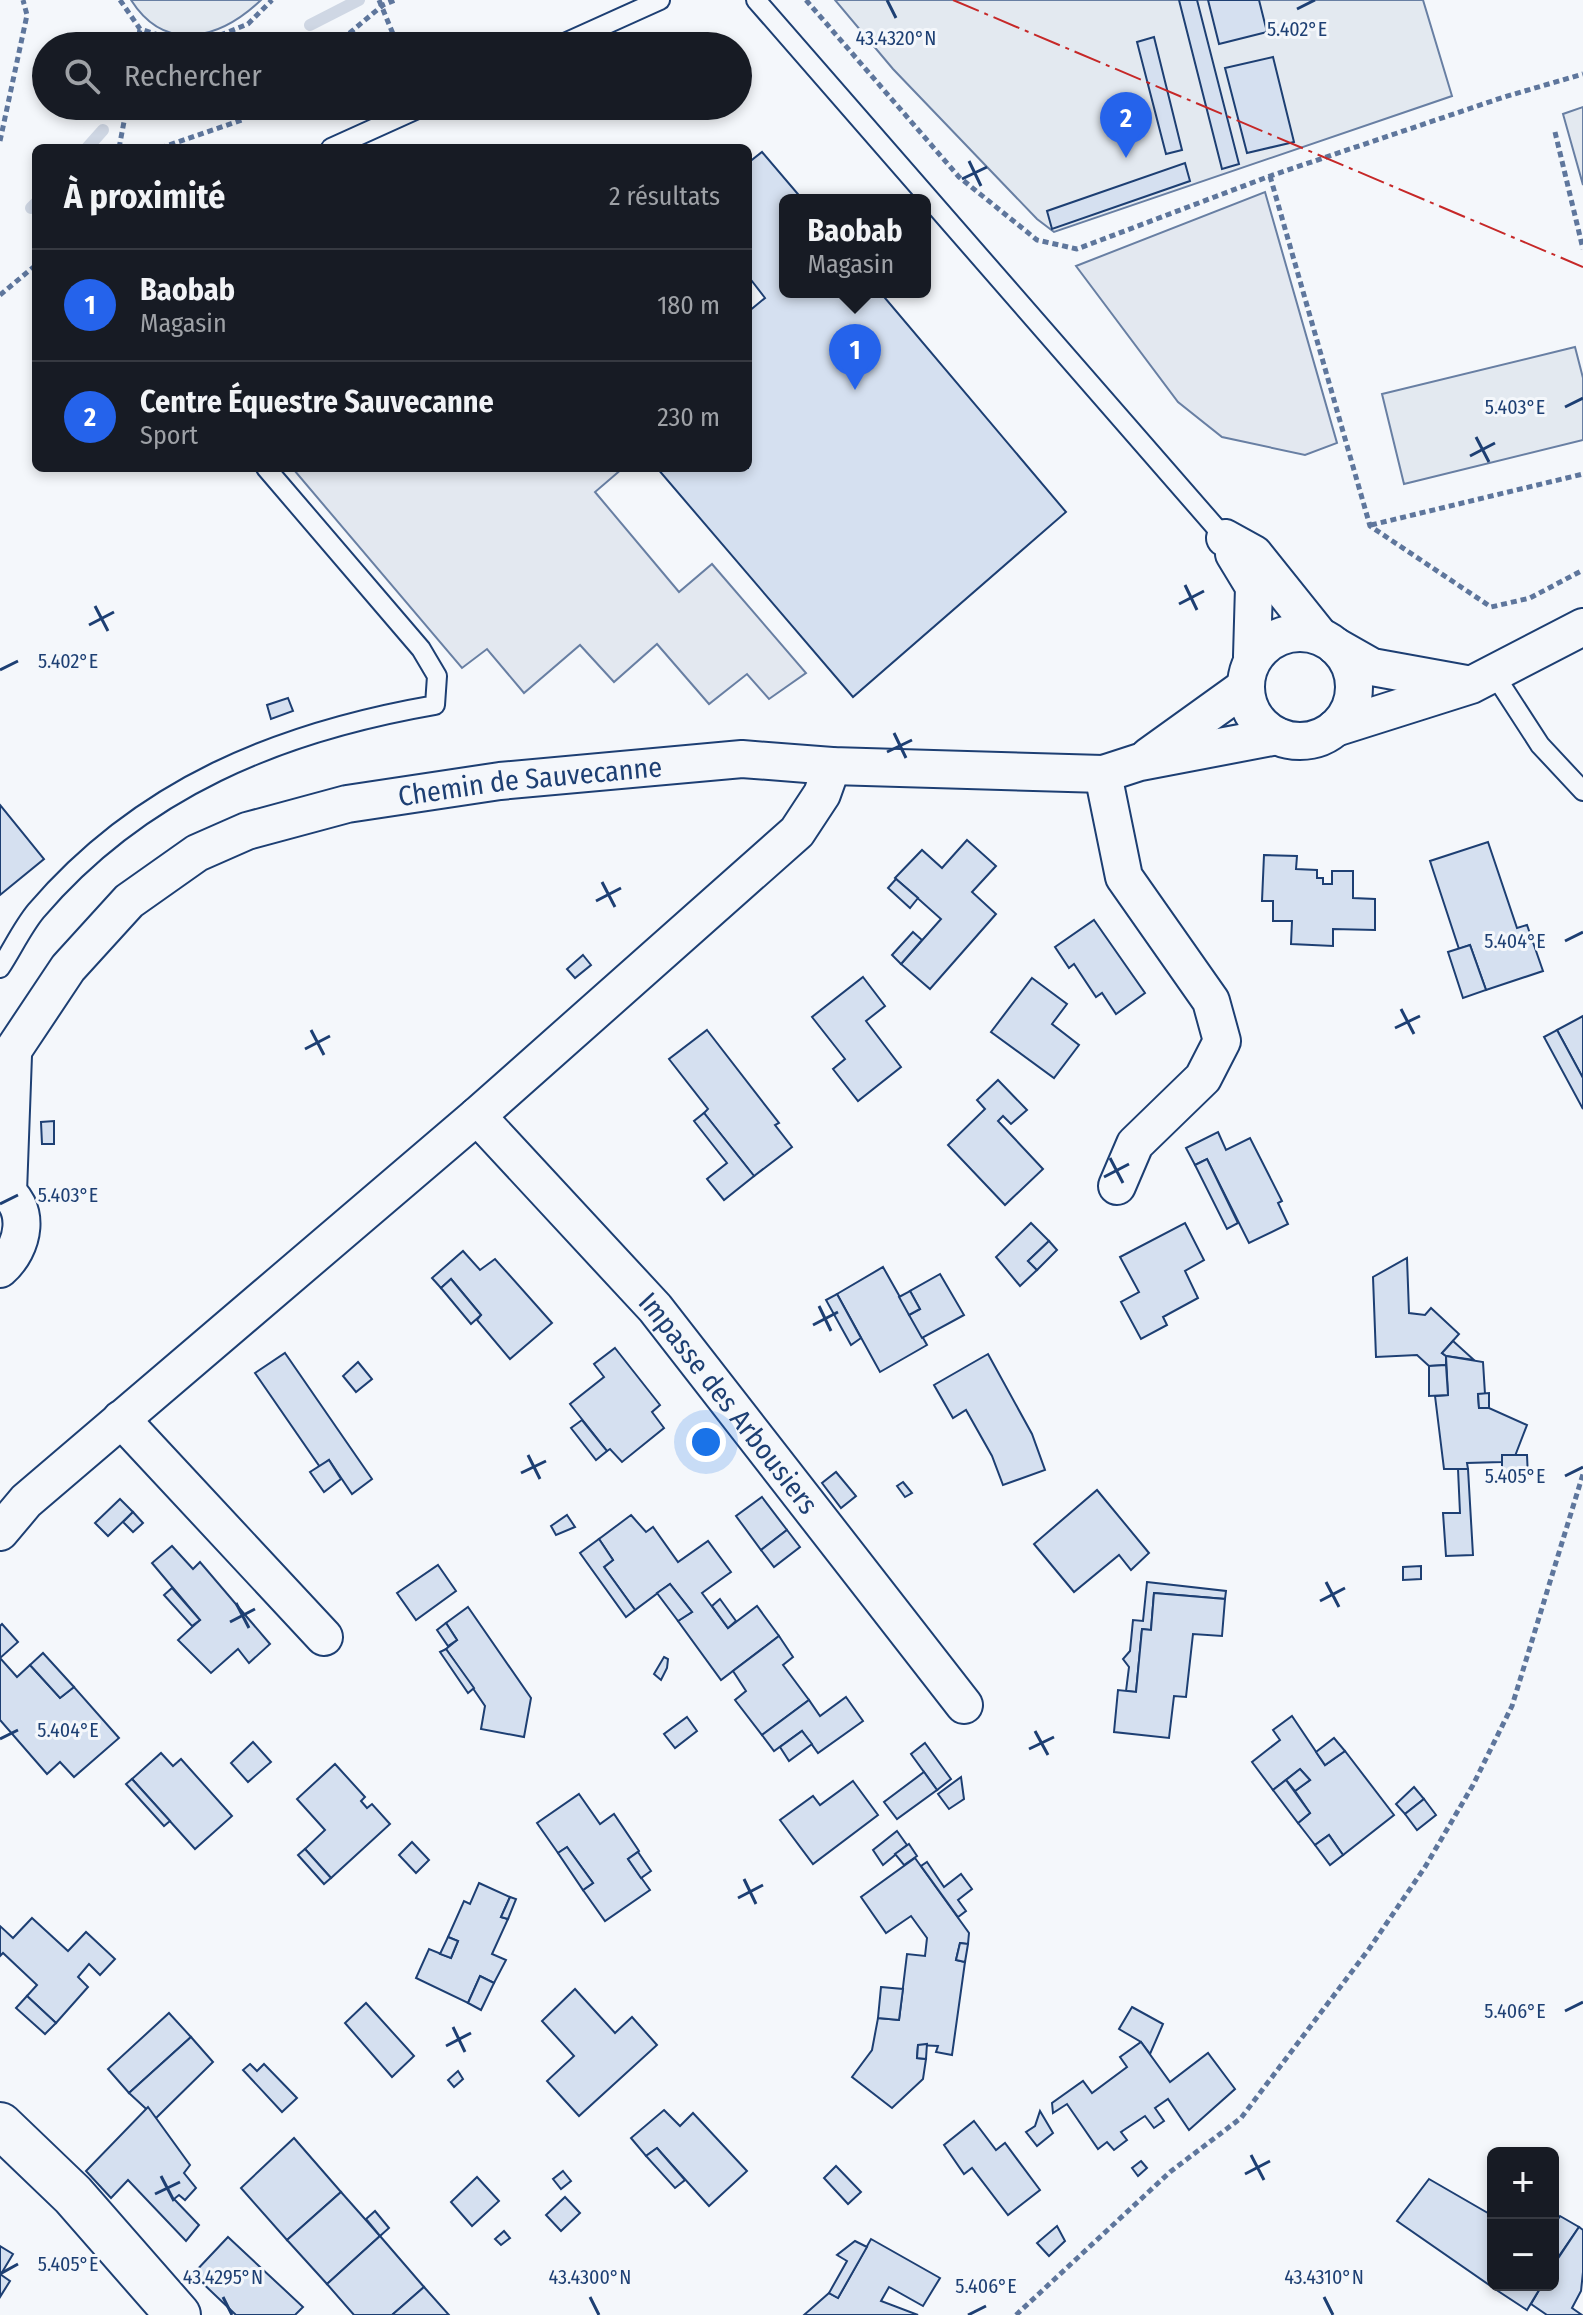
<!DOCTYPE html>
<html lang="fr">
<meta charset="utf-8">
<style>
body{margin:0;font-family:"Fira Sans Condensed",sans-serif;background:#20242c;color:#f1f3f6}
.controls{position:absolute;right:24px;bottom:24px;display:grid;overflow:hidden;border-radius:12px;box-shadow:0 4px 12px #0003}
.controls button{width:72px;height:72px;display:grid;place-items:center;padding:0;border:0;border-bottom:2px solid #363941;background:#171b24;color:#f1f3f6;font:40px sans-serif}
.you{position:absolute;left:706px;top:1442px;width:28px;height:28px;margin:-20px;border:6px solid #fff;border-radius:50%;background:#1a73e8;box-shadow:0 0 0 12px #1a73e833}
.badge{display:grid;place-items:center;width:52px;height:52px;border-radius:50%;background:#2563eb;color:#fff;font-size:26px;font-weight:700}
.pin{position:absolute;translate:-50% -66px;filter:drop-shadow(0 2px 4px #0008)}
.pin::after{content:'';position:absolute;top:42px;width:28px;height:24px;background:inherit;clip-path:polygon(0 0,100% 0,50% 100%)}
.popup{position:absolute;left:779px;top:194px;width:152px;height:104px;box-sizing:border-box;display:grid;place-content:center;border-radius:12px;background:#171b24;filter:drop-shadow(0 2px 6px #0005);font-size:26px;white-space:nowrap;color:#9ea1a6}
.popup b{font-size:30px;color:#f1f3f6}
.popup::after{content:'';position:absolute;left:50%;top:100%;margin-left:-16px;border:16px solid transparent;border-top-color:#171b24}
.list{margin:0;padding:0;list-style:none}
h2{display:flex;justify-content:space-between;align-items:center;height:104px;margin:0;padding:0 32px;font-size:34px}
h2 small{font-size:26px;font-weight:400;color:#9ea1a6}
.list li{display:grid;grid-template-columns:52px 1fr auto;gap:24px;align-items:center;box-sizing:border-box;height:112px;padding:0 32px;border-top:2px solid #363941}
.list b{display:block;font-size:30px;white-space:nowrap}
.list p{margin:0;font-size:26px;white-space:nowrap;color:#9ea1a6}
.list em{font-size:26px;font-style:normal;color:#9ea1a6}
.icon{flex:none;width:44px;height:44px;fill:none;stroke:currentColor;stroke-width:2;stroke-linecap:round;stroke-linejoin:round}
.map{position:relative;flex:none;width:1583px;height:2315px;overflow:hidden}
.search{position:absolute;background:#171b24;box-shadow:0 4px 12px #0003;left:32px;top:32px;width:720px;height:88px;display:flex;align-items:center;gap:20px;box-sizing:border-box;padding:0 28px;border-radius:44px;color:#9ea1a6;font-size:30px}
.panel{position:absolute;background:#171b24;box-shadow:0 4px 12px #0003;left:32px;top:144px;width:720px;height:328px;border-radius:12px}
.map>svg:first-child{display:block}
.green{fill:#e3e9f0;stroke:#687fa3;stroke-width:2}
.parking{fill:#e3e8f0;stroke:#687fa3;stroke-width:2}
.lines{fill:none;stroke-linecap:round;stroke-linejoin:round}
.stream{stroke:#cfd7e4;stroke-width:12}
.building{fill:#d5e0f0;stroke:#1d3f73;stroke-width:2}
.lane-casing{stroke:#1d3f73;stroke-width:22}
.street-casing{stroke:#1d3f73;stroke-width:40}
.secondary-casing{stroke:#1d3f73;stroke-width:48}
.path{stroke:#5e769c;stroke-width:5;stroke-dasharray:6 4;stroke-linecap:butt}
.lane{stroke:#f4f7fb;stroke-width:18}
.street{stroke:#f4f7fb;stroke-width:36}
.secondary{stroke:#f4f7fb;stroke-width:44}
.power{stroke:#c62828;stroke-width:2;stroke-dasharray:28 6 4 6;stroke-linecap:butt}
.ticks{fill:none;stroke:#1d3f73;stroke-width:3}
.labels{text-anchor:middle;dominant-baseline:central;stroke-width:6;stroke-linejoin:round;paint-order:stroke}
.street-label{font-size:28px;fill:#1d3f73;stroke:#f4f7fb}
.ticks-label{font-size:20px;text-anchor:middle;fill:#1d3f73;stroke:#f4f7fb;stroke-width:6;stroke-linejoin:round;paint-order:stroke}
</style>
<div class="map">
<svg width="1583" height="2315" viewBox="0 0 1583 2315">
<rect width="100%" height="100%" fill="#f4f7fb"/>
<g class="green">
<path d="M131,0h130c-40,38 -95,55 -130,0z"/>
<polygon points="835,0 1423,0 1452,96 1054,232 1037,219 893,69"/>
<polygon points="1583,107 1583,185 1563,114"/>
<polygon points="1575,347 1583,378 1583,440 1404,484 1382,394"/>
</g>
<g class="parking">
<polygon points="1265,192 1337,443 1305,455 1222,437 1178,402 1076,266"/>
<polygon points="297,468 623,468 595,492 679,592 712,564 806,673 769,699 747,674 709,704 657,644 614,682 580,645 524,693 487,649 462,668 294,470"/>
</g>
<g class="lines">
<g class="stream">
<polyline points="310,25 359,0"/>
<polyline points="87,148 103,130"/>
<polyline points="31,208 36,203"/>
</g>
</g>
<g class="building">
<polygon points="1179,0 1197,0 1239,164 1222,169"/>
<polygon points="1208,0 1259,0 1267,32 1219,44"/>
<polygon points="1154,37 1182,150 1166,154 1137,42"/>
<polygon points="1273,57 1294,142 1247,153 1225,68"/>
<polygon points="762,152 803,200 785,200 785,292 880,292 1066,512 853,697 657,468 748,468 748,312 765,298 748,276 748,163"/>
<polygon points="1185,163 1190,181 1052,229 1047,211"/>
<polygon points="288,698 293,711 271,719 267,705"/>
<polygon points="0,805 44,859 0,895"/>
<polygon points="967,840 996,866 972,892 996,914 930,989 901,964 941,919 895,878 922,850 942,868"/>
<polygon points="1488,842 1517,928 1527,925 1543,971 1486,990 1470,945 1459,949 1430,861"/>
<polygon points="1264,855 1297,856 1296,869 1317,870 1317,878 1323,878 1323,884 1332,884 1332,871 1353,871 1353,898 1375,899 1375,930 1333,929 1333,946 1291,944 1292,921 1273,921 1273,901 1262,901"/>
<polygon points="896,879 918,898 910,908 888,888"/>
<polygon points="1094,920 1145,993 1116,1014 1102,993 1096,997 1074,964 1069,968 1055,947"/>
<polygon points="913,932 922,940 901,964 892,955"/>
<polygon points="1470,945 1486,990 1463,998 1448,952"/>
<polygon points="583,955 591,965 575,978 567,969"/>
<polygon points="863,977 885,1006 866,1021 901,1067 858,1101 833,1069 845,1059 812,1017"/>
<polygon points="1032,978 1067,1004 1052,1024 1079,1045 1054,1078 991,1032"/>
<polygon points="1583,1016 1583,1078 1557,1030"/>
<polygon points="707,1030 779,1123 775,1125 792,1147 754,1176 704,1113 708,1109 669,1059"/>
<polygon points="1557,1030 1583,1078 1583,1109 1544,1037"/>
<polygon points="998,1080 1027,1110 1011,1124 1003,1116 998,1121 1043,1169 1005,1205 948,1145 985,1109 977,1100"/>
<polygon points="704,1113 754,1176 724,1200 707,1179 727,1163 694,1121"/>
<polygon points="54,1121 54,1144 42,1144 41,1122"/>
<polygon points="1218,1132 1226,1150 1250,1138 1282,1201 1278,1203 1288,1224 1249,1243 1207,1159 1195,1165 1186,1148"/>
<polygon points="1207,1159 1238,1223 1227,1229 1195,1165"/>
<polygon points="1031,1223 1049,1241 1028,1261 1037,1270 1020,1286 996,1257"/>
<polygon points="1185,1223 1204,1260 1185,1271 1198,1298 1163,1317 1167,1325 1141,1339 1121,1302 1139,1292 1120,1257"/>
<polygon points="1049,1241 1057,1250 1037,1270 1028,1261"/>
<polygon points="463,1251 480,1270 495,1259 552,1323 510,1359 477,1320 481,1315 451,1279 441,1288 432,1278"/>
<polygon points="1407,1258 1409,1313 1425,1315 1431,1308 1459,1334 1442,1353 1446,1356 1446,1365 1429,1366 1417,1355 1376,1357 1373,1277"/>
<polygon points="883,1267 927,1345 880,1372 837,1294"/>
<polygon points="940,1274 964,1315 922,1338 909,1315 920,1309 910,1291"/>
<polygon points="451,1279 481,1315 471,1324 441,1288"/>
<polygon points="910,1291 920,1309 909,1315 899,1297"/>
<polygon points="837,1294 861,1338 851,1345 826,1300"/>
<polygon points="1453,1341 1474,1360 1446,1356 1442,1353"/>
<polygon points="615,1348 660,1405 652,1412 664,1428 622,1462 610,1449 607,1451 570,1404 604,1377 594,1364"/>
<polygon points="285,1353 372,1479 352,1494 329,1460 320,1467 255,1373"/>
<polygon points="988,1354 1032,1434 1045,1470 1003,1485 992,1456 966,1410 953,1418 934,1385"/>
<polygon points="1446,1356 1483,1362 1485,1394 1478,1394 1479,1408 1489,1408 1527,1425 1515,1456 1502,1455 1502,1462 1467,1463 1468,1469 1444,1469 1435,1396 1448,1395"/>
<polygon points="358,1362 372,1379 356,1392 343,1376"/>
<polygon points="1446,1365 1448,1395 1429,1396 1429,1366"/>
<polygon points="1489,1393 1489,1408 1479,1408 1478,1394"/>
<polygon points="582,1420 607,1451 596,1460 571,1428"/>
<polygon points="1502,1455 1527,1455 1528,1478 1502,1479"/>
<polygon points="329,1460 341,1479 324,1492 310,1472"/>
<polygon points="1458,1469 1468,1469 1473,1555 1446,1556 1443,1513 1460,1513"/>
<polygon points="836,1472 856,1496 841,1508 822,1483"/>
<polygon points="903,1482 912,1493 905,1497 897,1486"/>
<polygon points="1097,1490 1149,1553 1131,1570 1119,1555 1074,1592 1034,1544"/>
<polygon points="762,1497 787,1530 761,1550 736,1516"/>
<polygon points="120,1499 133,1512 108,1536 95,1523"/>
<polygon points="133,1512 143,1523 133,1532 123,1522"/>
<polygon points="567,1515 575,1527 556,1535 551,1526"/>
<polygon points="631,1515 646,1532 653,1527 678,1562 708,1541 731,1572 702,1593 728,1628 757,1606 779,1636 721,1680 678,1621 692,1612 670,1584 635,1610 604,1567 613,1560 599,1539"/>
<polygon points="787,1530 800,1547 774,1567 761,1550"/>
<polygon points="599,1539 613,1560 604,1567 635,1610 626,1617 580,1553"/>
<polygon points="172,1546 193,1569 200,1562 270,1644 249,1663 238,1649 211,1673 178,1640 200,1620 152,1563"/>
<polygon points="438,1565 456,1591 416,1620 397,1593"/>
<polygon points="1421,1566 1421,1579 1403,1580 1403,1567"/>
<polygon points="1147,1582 1226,1591 1225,1599 1154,1593 1151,1630 1142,1629 1136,1692 1126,1691 1129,1667 1123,1659 1130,1651 1133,1620 1143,1621"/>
<polygon points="670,1584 692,1612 678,1621 657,1593"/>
<polygon points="172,1588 200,1620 192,1626 164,1595"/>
<polygon points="1154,1593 1225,1599 1222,1636 1193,1634 1186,1697 1174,1696 1169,1738 1114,1732 1118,1690 1136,1692 1142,1629 1151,1630"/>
<polygon points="720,1599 736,1621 728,1628 712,1606"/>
<polygon points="468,1607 531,1698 524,1737 481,1729 485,1706 446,1649 457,1640 446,1623"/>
<polygon points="446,1623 457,1640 448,1646 437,1630"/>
<polygon points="2,1624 18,1642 0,1658 17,1677 30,1665 60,1698 74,1687 119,1738 74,1777 60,1762 47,1774 0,1720 0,1626"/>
<polygon points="779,1636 793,1657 783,1665 809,1700 762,1735 735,1700 746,1691 733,1671"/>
<polygon points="446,1649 474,1688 468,1693 440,1652"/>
<polygon points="43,1653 74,1687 60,1698 30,1665"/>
<polygon points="664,1657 668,1659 667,1668 661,1680 654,1674"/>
<polygon points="846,1697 863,1721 818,1753 802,1731 774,1751 762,1735 809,1700 820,1716"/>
<polygon points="1292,1716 1325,1765 1345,1751 1394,1815 1343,1855 1329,1835 1315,1845 1298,1823 1310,1813 1295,1791 1310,1780 1300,1769 1273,1790 1252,1762 1280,1740 1273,1730"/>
<polygon points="687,1717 697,1731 675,1748 664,1734"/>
<polygon points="802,1731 812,1744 789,1761 780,1747"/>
<polygon points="1334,1738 1345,1751 1325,1765 1316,1752"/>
<polygon points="253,1742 271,1762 248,1782 231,1763"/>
<polygon points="925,1743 951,1779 937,1790 911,1754"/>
<polygon points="161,1753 173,1766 181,1759 232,1816 195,1849 132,1779"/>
<polygon points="335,1764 365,1797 361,1801 367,1808 372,1804 390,1824 331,1878 305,1849 325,1830 297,1799"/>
<polygon points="1300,1769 1310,1780 1295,1791 1286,1780"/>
<polygon points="924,1772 937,1790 897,1819 884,1802"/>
<polygon points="961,1777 964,1799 949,1809 938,1794"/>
<polygon points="132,1779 170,1821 164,1826 126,1784"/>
<polygon points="1286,1780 1310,1813 1298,1823 1273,1790"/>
<polygon points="853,1781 878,1815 813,1864 780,1820 813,1796 820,1805"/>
<polygon points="1414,1787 1424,1799 1405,1814 1396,1804"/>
<polygon points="579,1794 600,1824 614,1814 639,1851 628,1859 650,1890 605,1921 583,1890 593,1883 567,1847 558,1853 537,1823"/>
<polygon points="1424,1799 1436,1815 1417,1830 1405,1814"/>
<polygon points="897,1831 907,1845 883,1865 873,1850"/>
<polygon points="1329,1835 1343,1855 1330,1865 1315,1845"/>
<polygon points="412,1842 429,1860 416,1873 399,1855"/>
<polygon points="909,1844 917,1856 904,1865 895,1854"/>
<polygon points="567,1847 593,1883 583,1890 558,1853"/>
<polygon points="305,1849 331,1878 324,1884 298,1855"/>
<polygon points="638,1852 651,1871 641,1878 628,1859"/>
<polygon points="915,1858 969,1933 968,1944 960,1943 956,1960 965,1962 952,2055 936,2052 938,2046 918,2045 917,2058 926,2059 923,2079 892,2108 852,2077 872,2050 878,2018 899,2020 907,1954 925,1956 927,1938 911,1916 886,1933 861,1897"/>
<polygon points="927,1862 944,1887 961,1874 972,1889 958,1900 966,1911 958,1917 921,1866"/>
<polygon points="479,1883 510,1897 501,1917 508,1919 492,1954 506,1960 494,1983 480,1976 468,2003 416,1978 429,1949 451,1958 458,1941 448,1937 464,1901 470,1904"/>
<polygon points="510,1897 516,1899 508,1919 501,1917"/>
<polygon points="32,1918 68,1951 86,1932 115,1959 100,1975 89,1964 78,1977 88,1987 56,2023 27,1996 37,1985 3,1953 0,1956 0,1926 13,1938"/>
<polygon points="448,1937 458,1941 451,1958 440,1954"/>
<polygon points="960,1943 968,1944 965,1962 956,1960"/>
<polygon points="480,1976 494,1983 481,2010 468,2003"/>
<polygon points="881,1987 903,1989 899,2020 878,2018"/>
<polygon points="575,1989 615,2033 632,2017 657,2045 579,2116 547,2081 574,2056 542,2021"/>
<polygon points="27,1996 56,2023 45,2034 16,2008"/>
<polygon points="366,2003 414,2056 392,2077 345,2023"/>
<polygon points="1132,2007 1163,2024 1150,2054 1141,2042 1119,2029"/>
<polygon points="169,2013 191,2037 129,2093 108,2069"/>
<polygon points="191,2037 213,2062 156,2118 129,2093"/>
<polygon points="1141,2042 1170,2082 1208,2053 1235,2089 1189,2130 1168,2099 1155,2108 1164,2121 1154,2128 1145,2116 1121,2132 1127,2140 1114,2150 1107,2142 1098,2149 1067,2104 1053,2113 1052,2103 1083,2081 1092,2093 1127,2067 1120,2057"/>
<polygon points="927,2044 926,2059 917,2058 918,2045"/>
<polygon points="250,2064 257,2071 264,2064 297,2098 282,2112 243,2070"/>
<polygon points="458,2071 463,2079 454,2087 448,2080"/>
<polygon points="148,2107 190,2165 184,2173 196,2188 185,2200 179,2195 174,2199 199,2225 186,2241 128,2180 111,2198 86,2171"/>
<polygon points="664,2110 680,2126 693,2113 747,2171 709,2206 657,2148 646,2156 631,2138"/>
<polygon points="1040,2111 1053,2133 1037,2146 1026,2132 1035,2126"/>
<polygon points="974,2121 996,2150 1005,2143 1040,2190 1008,2215 972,2168 964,2174 944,2145"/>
<polygon points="294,2138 341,2192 287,2240 241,2188"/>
<polygon points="657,2148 685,2180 675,2188 646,2156"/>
<polygon points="1141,2161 1147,2168 1138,2176 1132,2168"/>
<polygon points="836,2166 861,2192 848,2204 824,2178"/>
<polygon points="563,2171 571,2181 561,2189 553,2179"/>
<polygon points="477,2177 499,2201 472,2226 451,2202"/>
<polygon points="1429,2179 1493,2216 1493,2285 1498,2285 1495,2289 1397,2221"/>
<polygon points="341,2192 380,2236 327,2284 287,2240"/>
<polygon points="565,2197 580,2213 561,2231 546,2215"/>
<polygon points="375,2211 389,2228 380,2236 366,2219"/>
<polygon points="1560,2216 1579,2227 1559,2256 1553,2252 1553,2227"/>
<polygon points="1057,2226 1065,2241 1049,2256 1037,2243"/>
<polygon points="1579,2227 1583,2230 1583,2272 1581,2291 1572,2308 1582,2315 1547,2315 1531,2304 1542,2285 1553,2285 1553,2266"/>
<polygon points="504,2231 510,2238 501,2245 495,2239"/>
<polygon points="380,2236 424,2287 392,2315 354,2315 327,2284"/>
<polygon points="228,2237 303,2307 295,2315 236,2315 193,2274"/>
<polygon points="871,2239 940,2278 923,2306 889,2287 881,2301 918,2315 804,2315 829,2293 838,2298"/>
<polygon points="855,2241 867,2247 838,2298 829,2293 847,2261 837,2255"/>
<polygon points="0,2246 13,2254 1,2274 0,2274"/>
<polygon points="0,2274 10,2281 0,2297"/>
<polygon points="1498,2285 1542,2285 1527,2310 1495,2289"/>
<polygon points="424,2287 449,2315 392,2315"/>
</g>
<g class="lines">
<defs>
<g id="lane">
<polyline points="756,0 1225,538"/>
<polyline points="558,46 660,0"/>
<polyline points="331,148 424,106"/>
<polyline points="1494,674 1540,745 1583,791"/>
<path d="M0,968c12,-18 22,-40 36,-57 105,-123 243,-179 399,-206l2,-29 -16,-27 -155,-181"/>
</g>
<g id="street">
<polyline points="1225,538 1254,554 1318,634"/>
<polyline points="1234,554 1254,587 1252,656"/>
<circle cx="1300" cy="687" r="54"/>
<polyline points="1335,646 1372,667 1466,684"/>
<polyline points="1335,728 1471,685 1583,627"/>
<polyline points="1149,756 1245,687"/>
<polyline points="1103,774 1124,877 1211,1001 1222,1041 1203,1078 1135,1144 1117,1186"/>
<path id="s1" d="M0,1080l14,-31 54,-81 61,-67 68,-48 50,-22 100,-27 153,-23 242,-22 90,7 271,8 37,-12 137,-26"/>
<path id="s2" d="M477,1116l178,192 309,397"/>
<path d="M0,1187c33,19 24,61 0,82"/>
<polyline points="8,1192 13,1055"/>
<polyline points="121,1419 324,1637"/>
<polyline points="0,1532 26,1501 477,1116 797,832 822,794 832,766"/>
</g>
<polyline id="secondary" points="0,2125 73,2195 178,2315"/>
</defs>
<use href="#lane" class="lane-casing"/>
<use href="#street" class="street-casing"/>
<use href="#secondary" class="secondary-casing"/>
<g class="path">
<polyline points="120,0 140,29 193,46 248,24 272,0"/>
<polyline points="379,0 398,46"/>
<polyline points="806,0 959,177 1037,240 1077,249 1270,176 1504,97 1583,74"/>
<polyline points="137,46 140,29"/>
<polyline points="334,46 383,5 395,0"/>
<polyline points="1555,132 1583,249"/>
<polyline points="0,141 27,15 23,0"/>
<polyline points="119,148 127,106"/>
<polyline points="160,148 242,120 259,106"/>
<polyline points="1270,176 1370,526 1491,607 1530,598 1583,570"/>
<polyline points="0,295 36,265"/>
<polyline points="1371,525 1583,474"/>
<polyline points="1016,2315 1170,2172 1241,2118 1369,1949 1425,1867 1473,1785 1512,1706 1583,1474"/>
</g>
<use href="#lane" class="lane"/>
<use href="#street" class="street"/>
<use href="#secondary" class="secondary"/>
<polyline class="power" points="953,0 1583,267"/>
</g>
<path class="ticks" d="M887,0l9,18M1297,9l18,-9M969,161l12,25M962,179l25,-12M1565,407l18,-9M1476,437l13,25M1470,456l25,-13M1185,585l12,25M1179,604l25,-13M95,606l13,25M89,625l25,-13M0,670l18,-9M894,733l12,25M887,752l25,-12M602,882l13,25M596,901l25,-13M1565,941l18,-9M1401,1009l13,25M1395,1028l25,-12M311,1030l13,25M305,1049l25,-13M1110,1158l13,25M1104,1177l25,-13M0,1204l18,-9M819,1306l12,25M813,1325l25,-13M528,1455l12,24M521,1473l25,-12M1565,1476l18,-9M1326,1582l13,25M1320,1601l25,-13M236,1603l13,25M230,1622l25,-13M1035,1731l13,24M0,1739l18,-9M1029,1749l25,-12M744,1879l12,25M738,1898l25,-13M1565,2011l18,-9M453,2027l12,25M446,2046l25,-13M1251,2155l13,25M1245,2174l25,-13M161,2176l13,25M155,2194l25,-12M0,2274l18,-10M223,2297l9,18M590,2297l9,18M1324,2297l9,18M968,2315l18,-9"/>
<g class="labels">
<g class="street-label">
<text stroke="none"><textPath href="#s1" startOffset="648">Chemin de Sauvecanne</textPath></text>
<text stroke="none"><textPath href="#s2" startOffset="382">Impasse des Arbousiers</textPath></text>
</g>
</g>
<g class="ticks-label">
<text x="1297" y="36">5.402°E</text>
<text x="896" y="45">43.4320°N</text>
<text x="1515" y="414">5.403°E</text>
<text x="68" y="668">5.402°E</text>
<text x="1515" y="948">5.404°E</text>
<text x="68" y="1202">5.403°E</text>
<text x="1515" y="1483">5.405°E</text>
<text x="68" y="1737">5.404°E</text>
<text x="1515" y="2018">5.406°E</text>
<text x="68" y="2271">5.405°E</text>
<text x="223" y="2284">43.4295°N</text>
<text x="590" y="2284">43.4300°N</text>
<text x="1324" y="2284">43.4310°N</text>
<text x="986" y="2293">5.406°E</text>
</g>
</svg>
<div class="controls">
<button>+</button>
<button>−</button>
</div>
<div class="you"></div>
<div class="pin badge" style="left:855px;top:390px">1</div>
<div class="popup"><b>Baobab</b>Magasin</div>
<div class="pin badge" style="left:1126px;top:158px">2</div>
<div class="search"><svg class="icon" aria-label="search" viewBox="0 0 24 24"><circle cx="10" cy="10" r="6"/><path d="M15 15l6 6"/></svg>Rechercher</div>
<section class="panel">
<h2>À proximité<small>2 résultats</small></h2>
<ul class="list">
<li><span class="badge">1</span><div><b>Baobab</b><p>Magasin</p></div><em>180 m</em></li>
<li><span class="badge">2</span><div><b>Centre Équestre Sauvecanne</b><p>Sport</p></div><em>230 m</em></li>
</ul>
</section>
</div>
